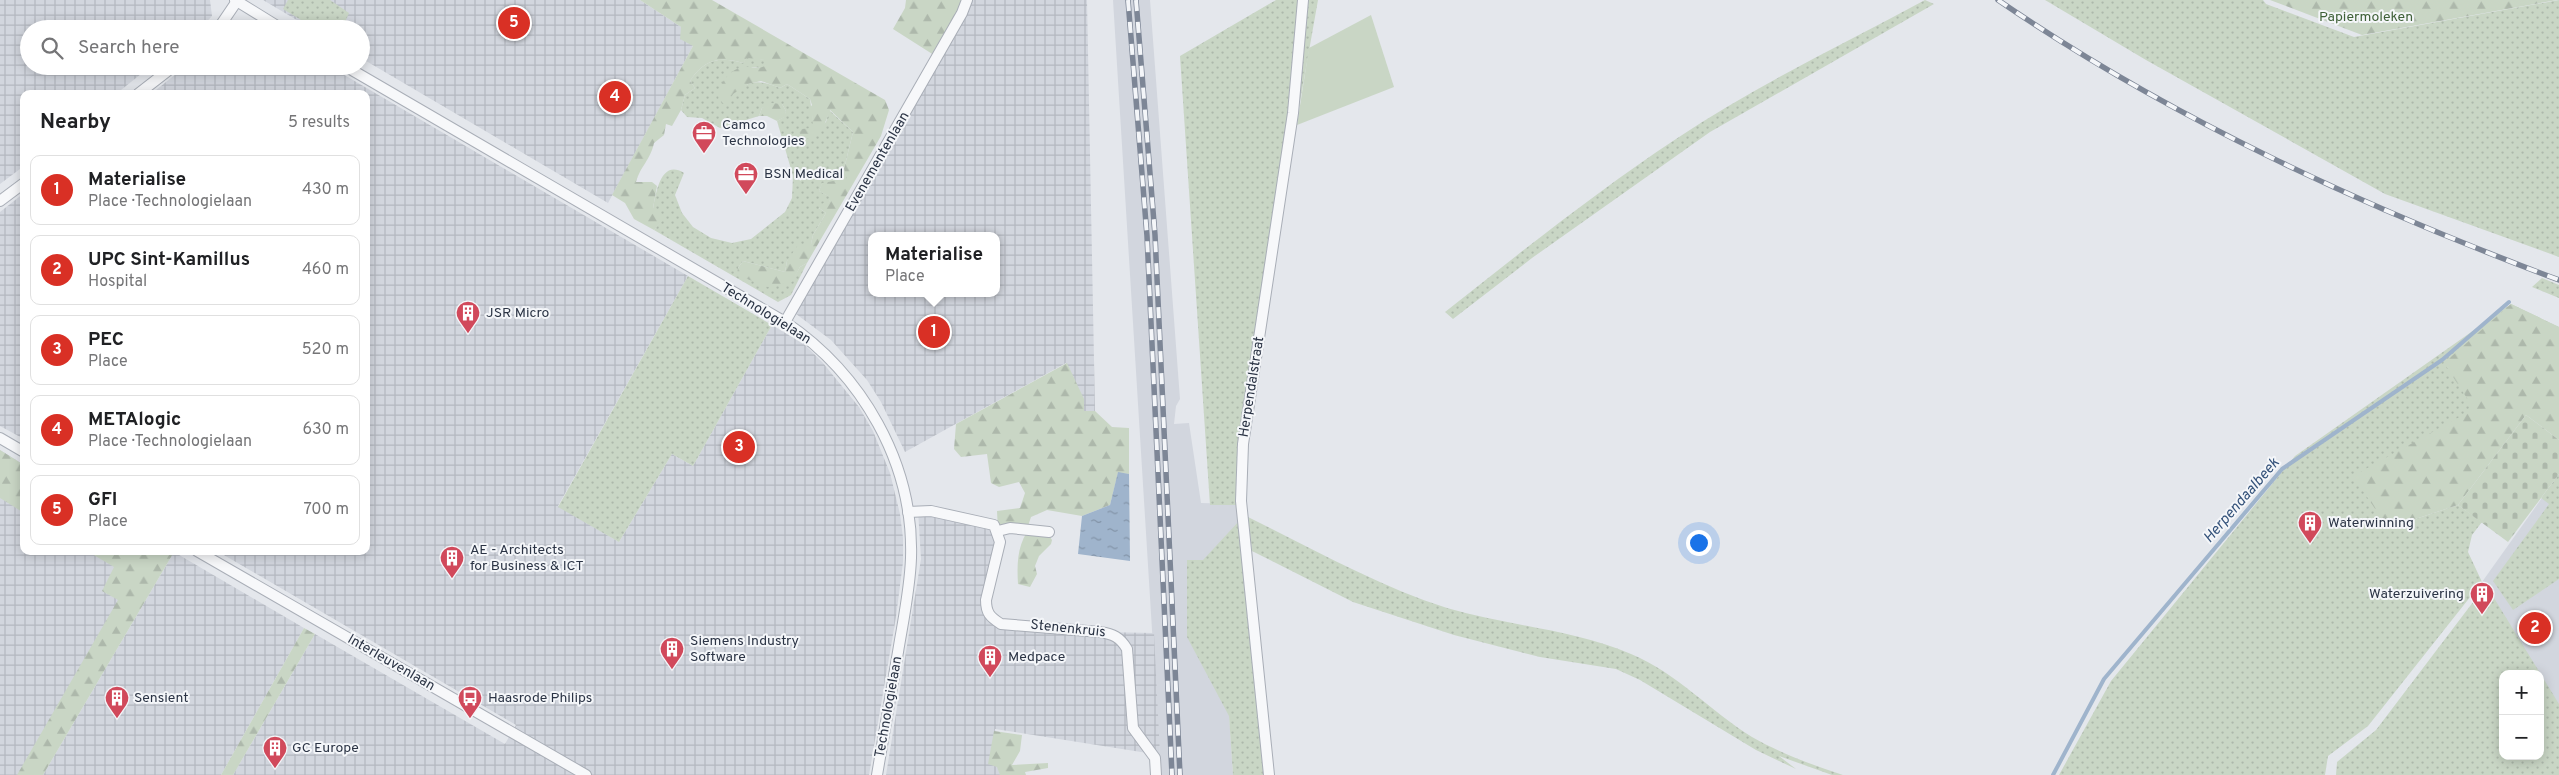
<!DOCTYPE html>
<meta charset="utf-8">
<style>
body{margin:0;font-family:Overpass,sans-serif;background:#f2f2f2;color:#202124}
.controls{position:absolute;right:15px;bottom:15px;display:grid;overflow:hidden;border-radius:10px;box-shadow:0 2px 12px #0003}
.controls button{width:45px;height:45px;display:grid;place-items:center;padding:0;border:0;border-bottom:1px solid #e0e0e0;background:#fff;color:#202124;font:25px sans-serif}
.you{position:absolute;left:1698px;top:542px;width:18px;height:18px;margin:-12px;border:4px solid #fff;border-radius:50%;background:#1a73e8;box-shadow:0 0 0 8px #1a73e833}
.badge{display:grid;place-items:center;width:32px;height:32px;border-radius:50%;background:#d93025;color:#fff;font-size:16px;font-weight:700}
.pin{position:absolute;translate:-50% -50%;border:2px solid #fff;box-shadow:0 1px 5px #0006}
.popup{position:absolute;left:868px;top:232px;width:132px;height:65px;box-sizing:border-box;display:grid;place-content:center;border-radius:10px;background:#fff;filter:drop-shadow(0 1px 4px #0005);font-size:16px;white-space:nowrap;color:#757577}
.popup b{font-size:19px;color:#202124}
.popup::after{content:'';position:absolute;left:50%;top:100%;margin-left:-10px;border:10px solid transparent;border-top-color:#fff}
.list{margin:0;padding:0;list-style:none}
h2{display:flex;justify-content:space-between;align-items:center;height:65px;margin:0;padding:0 20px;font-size:21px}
h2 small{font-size:16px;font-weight:400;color:#757577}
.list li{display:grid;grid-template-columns:32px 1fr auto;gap:15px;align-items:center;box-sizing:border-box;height:70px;margin:0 10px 10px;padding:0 10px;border:1px solid #e0e0e0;border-radius:10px}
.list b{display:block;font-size:19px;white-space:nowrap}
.list p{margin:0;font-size:16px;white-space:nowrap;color:#757577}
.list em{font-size:16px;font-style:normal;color:#757577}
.icon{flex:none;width:28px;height:28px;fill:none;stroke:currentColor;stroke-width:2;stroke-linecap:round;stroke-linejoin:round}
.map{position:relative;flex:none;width:2559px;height:775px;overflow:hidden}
.search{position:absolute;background:#fff;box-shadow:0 2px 12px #0003;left:20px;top:20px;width:350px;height:55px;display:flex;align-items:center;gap:12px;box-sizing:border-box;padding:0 18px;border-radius:28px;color:#757577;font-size:19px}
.panel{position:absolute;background:#fff;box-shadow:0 2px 12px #0003;left:20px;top:90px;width:350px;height:465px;border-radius:10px}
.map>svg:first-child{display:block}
.built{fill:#d2d6de}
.industrial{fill:url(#industrial-grid);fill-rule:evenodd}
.grass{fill:url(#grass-dots);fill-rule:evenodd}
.forest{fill:url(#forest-firs)}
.cemetery{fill:url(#cemetery-stones)}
.green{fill:#c9d6c5}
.water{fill:url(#water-ripples)}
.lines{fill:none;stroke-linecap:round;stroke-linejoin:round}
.stream{stroke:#9fb4cc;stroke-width:4}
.street-casing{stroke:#a9aeb7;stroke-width:12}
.street{stroke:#f7f8fa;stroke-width:10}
.rail-casing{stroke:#7d8696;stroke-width:5.5}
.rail{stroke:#f4f6f9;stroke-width:4;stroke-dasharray:11;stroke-linecap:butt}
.labels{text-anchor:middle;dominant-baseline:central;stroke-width:4;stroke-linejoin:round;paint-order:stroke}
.park-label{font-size:14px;fill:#3f6138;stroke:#f4f6f9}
.poi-label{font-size:14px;fill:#2b3445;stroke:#f4f6f9;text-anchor:start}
.street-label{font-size:14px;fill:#2b3445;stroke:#f4f6f9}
.water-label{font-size:15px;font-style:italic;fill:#34527a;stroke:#f4f6f9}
</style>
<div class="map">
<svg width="2559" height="775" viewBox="0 0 2559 775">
<defs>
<pattern id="industrial-grid" width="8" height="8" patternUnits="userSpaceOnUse" patternTransform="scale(1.25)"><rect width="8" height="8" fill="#d2d6de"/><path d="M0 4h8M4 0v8" fill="none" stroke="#b4b8c0"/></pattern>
<pattern id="grass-dots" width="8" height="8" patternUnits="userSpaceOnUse" patternTransform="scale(1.25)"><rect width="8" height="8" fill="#c9d6c5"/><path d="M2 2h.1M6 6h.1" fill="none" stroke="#adb8ab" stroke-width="1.8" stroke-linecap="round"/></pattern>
<pattern id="forest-firs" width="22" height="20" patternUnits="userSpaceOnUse" patternTransform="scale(1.25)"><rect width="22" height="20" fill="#c9d6c5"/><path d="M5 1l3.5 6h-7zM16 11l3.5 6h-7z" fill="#adb8ab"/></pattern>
<pattern id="cemetery-stones" width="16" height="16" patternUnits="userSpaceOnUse" patternTransform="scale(1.25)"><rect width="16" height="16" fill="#c9d6c5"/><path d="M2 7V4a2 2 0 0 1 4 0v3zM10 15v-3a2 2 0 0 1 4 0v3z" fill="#adb8ab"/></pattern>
<pattern id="water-ripples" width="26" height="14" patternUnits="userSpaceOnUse" patternTransform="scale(1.25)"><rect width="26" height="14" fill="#9fb4cc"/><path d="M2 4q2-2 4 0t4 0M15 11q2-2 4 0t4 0" fill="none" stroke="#8293a7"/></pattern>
</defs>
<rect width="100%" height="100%" fill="#e4e7ec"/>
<g class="built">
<polygon points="1113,0 1150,0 1180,399 1176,406 1174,424 1189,423 1201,503 1236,504 1240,521 1229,713 1233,775 1161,775"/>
<polygon points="2559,474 2559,707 2482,582"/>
</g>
<g class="industrial">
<polygon points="0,0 210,0 212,16 200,29 29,29 29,66 151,66 116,94 24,94 24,166 0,184"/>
<polygon points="263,0 640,0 681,27 693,46 608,203 361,58 361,29 312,29"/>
<path d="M967,0h120l8,411h-11l-18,-48 -161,89 -24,-50 -14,-22 -36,-40 -39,-29zM872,236h124v57h-124z"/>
<polygon points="250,23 258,25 267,29 236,29"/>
<polygon points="186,66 329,66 688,276 558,506 619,542 672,454 693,466 772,325 805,345 823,363 859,407 873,431 890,473 900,514 903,538 903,562 896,617 869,775 233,775 315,634 505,744 516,725 217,551 366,551 366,94 151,94"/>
<polygon points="24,193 24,439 0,426 0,212"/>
<polygon points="0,450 24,465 24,551 159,551 29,775 0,775"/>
<polygon points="918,510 998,531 986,600 1001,624 1100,632 1154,633 1160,755 995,729 1000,775 886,775 921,559"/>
<polygon points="174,552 304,628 221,775 43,775"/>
</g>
<g class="grass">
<polygon points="288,0 330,0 349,13 342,29 316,29 283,9"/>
<polygon points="1276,0 1318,0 1239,447 1236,505 1210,505 1180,56"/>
<path d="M1925,0l9,4 -224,128 -178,126 -79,61 -8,-7c76,-60 151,-120 231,-173 79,-53 166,-94 249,-139z"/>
<polygon points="2045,0 2263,0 2266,4 2354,37 2559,0 2559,257 2385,194 2146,60"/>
<path d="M747,57l18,3 2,5 -5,3 -10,-1 -19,27c17,-15 27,-14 47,-6l7,-4 23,15 4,29 -11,11 23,-17 3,-12 24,22 -9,37 4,10 -26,5 -3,7 12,6 -2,5 -10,6 7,5 -13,22 -2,9 -24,17 -2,11 -42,-11 -5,7 53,14 9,-15 7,-4 -16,32 -13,7 -124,-72 8,-10 -9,-11c3,-17 8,-50 31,-36l-9,22 7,18 11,14 18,11 21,5 19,-4 34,-27 7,-14 1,-22 -16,-55 7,-4 2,-6 -4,-7 -20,4 -3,8 -39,12 -18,-10 -15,-1 -6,-7 4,-15 10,-7 -5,-7c14,-21 28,-25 53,-18z"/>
<polygon points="688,276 772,325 693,466 672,454 619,542 558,507"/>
<polygon points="2542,278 2559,285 2559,298 2532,287"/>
<polygon points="2511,304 2559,327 2388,528 2458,505 2482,522 2472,535 2468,552 2482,582 2368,726 2328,756 2325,775 2059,775 2111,681 2295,456"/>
<polygon points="2559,474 2559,579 2513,610 2493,581 2549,504 2541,498"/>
<path d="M1248,517c65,32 130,69 199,91 61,18 125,21 184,46 46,19 79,57 121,83 28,16 60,28 91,38h-11l-53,-19 17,13 -40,-19 -116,-70 -24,-11 -76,-12 -86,-22 -101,-33 -101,-51z"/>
<polygon points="1240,520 1266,775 1233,775 1229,716 1187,637 1187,560 1203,560"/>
<path d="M2486,585l73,119v71h-223l1,-13 39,-32zM2503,674h37v82h-37z"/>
</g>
<g class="forest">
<path d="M640,0h72l173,100 4,10 -8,26 -74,127 -7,4 -8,15 -24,5 -31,-12 1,-7 5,-7 42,11 2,-11 11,-16 13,-1 2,-9 13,-22 -7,-5 4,-5 6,-1 1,-5 -11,-6 3,-8 12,-2 1,-6 12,4 -3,-10 9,-37 -23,-22c-5,14 -10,29 -27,29l-4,-7 3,-3 11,-1 -1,-13 -6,-2 6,-8 -2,-6 -23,-15 -7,4 -19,-7 -13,3 -15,10 -6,11 -8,-4c-3,-12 7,-28 20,-33 9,-3 20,3 27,-3l-2,-5 -17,-2 -4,5c-25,-7 -39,-3 -53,18l5,7 -10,7 -4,15 -9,16 -6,-2 -2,11 -10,8c-4,18 -13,22 -18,39h16l5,4 -4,22 10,12 -9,10 -20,-11 -9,-16 -13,-8 81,-149 -13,-7 1,-12z"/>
<polygon points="906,0 967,0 937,57 893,29 905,8"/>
<polygon points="2270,0 2557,0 2362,35"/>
<polygon points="771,103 782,104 786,111 785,117 777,121 767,116 759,116 762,108"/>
<polygon points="2511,304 2559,327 2559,440 2526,415 2458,505 2388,528 2353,476 2474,409 2444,363"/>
<polygon points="1067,363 1084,399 1084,411 1095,411 1112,427 1129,428 1129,474 1118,473 1110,505 1082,516 1047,510 1031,517 1027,529 998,531 997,511 1020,508 1025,493 1019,482 999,487 991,483 987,454 961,457 954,449 956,424"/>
<polygon points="0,450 24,465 24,513 0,498"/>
<path d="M1027,532l21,2 4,6 -1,4 -12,12 -4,10 2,8 -7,13 -12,-3c-1,-19 -1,-36 9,-52z"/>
<polygon points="87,551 174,552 43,775 17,775 118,600 102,591 114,567"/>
<polygon points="304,628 315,634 233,775 221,775"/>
<polygon points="994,731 1022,735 1020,751 1012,765 1048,763 1048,768 1025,772 1026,775 1000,775 997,767 988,764"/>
</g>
<polygon class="cemetery" points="2526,415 2559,440 2559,474 2508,542 2458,505"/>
<polygon class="green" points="1371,15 1394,87 1297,125 1309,48"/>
<polygon class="water" points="1118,472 1129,474 1130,561 1078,554 1082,516 1110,505"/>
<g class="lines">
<polyline class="stream" points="2053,775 2104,679 2282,469 2442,360 2509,302"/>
<defs>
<g id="street">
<polyline points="235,0 282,29"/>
<polyline points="218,29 237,1"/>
<path d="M345,66l440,256c77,52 129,141 126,236 -1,31 -8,63 -13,94 -7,41 -14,82 -21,123"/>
<polyline points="138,94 174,66"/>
<polyline points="0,201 24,183"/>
<polyline points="785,322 962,13 967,0"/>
<polyline points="0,438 24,452"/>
<path d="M908,512l23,-1 63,14 6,17 -14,58c0,13 4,17 15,24l99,8c13,2 20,5 27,17l6,79 22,30 1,17"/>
<polyline points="998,531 1010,528 1049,532"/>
<polyline points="197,551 586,775"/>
<polyline points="1269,775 1241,501 1243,444 1293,113 1303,0"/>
</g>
</defs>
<use href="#street" class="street-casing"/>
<use href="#street" class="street"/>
<defs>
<g id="rail">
<polyline points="1128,0 1147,236 1172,775"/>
<polyline points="1136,0 1155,235 1180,775"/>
<path d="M1998,0c172,118 366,207 561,280"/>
</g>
</defs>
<use href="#rail" class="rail-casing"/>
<use href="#rail" class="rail"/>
</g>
<defs>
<symbol id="office-pin" viewBox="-11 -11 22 30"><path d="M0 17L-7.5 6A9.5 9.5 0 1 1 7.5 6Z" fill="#d1495b" stroke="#f4f6f9"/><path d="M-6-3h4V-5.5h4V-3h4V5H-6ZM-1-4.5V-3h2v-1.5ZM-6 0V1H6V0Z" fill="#fff"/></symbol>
<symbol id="building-pin" viewBox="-11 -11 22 30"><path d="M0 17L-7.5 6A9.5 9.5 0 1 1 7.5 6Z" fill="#d1495b" stroke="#f4f6f9"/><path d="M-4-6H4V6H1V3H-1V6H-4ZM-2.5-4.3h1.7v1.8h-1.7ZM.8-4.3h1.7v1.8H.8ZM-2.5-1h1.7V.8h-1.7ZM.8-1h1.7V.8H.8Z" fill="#fff"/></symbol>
<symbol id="bus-pin" viewBox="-11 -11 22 30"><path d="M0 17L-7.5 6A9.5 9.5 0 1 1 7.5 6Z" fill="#d1495b" stroke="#f4f6f9"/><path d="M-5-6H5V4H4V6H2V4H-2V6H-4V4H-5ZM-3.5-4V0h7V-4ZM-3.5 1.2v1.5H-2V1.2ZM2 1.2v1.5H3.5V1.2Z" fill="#fff"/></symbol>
</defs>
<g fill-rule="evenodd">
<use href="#office-pin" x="690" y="119" width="28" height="38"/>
<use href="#office-pin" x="732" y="160" width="28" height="38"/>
<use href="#building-pin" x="454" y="299" width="28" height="38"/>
<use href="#building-pin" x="2296" y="509" width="28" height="38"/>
<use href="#building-pin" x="438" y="544" width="28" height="38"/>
<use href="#building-pin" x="2468" y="580" width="28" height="38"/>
<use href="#building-pin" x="658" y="635" width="28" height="38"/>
<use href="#building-pin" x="976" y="643" width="28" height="38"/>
<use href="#building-pin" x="103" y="684" width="28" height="38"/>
<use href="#bus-pin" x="456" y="684" width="28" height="38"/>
<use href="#building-pin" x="261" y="734" width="28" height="38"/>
</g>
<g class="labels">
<g class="park-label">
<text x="2366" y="17">Papiermoleken</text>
</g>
<g class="poi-label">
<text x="722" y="125">Camco<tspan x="722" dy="16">Technologies</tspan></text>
<text x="764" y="174">BSN Medical</text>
<text x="486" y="313">JSR Micro</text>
<text x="2328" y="523">Waterwinning</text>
<text x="470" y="550">AE - Architects<tspan x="470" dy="16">for Business &amp; ICT</tspan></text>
<text x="2464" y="594" text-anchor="end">Waterzuivering</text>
<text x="690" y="641">Siemens Industry<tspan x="690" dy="16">Software</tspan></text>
<text x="1008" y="657">Medpace</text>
<text x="134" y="698">Sensient</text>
<text x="488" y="698">Haasrode Philips</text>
<text x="292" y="748">GC Europe</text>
</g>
<g class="street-label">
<text transform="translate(878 162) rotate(-60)">Evenementenlaan</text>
<text transform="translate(766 314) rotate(32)">Technologielaan</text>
<text transform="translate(1252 387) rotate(-81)">Herpendalstraat</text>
<text transform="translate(1068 629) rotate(6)">Stenenkruis</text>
<text transform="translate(391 663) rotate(30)">Interleuvenlaan</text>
<text transform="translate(889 707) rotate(-80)">Technologielaan</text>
</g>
<g class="water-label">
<text transform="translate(2242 501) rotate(-49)">Herpendaalbeek</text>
</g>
</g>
</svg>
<div class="controls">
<button>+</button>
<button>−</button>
</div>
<div class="you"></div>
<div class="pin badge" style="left:934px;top:332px">1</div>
<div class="popup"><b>Materialise</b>Place</div>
<div class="pin badge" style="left:2535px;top:628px">2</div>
<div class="pin badge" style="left:739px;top:447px">3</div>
<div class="pin badge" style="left:615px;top:97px">4</div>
<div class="pin badge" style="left:514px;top:23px">5</div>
<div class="search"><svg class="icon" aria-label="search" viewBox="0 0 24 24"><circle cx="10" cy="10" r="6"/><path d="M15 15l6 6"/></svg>Search here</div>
<section class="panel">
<h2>Nearby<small>5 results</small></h2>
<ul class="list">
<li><span class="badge">1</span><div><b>Materialise</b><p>Place · Technologielaan</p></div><em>430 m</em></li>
<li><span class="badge">2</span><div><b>UPC Sint-Kamillus</b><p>Hospital</p></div><em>460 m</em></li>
<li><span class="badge">3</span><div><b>PEC</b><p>Place</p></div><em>520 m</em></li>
<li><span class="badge">4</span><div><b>METAlogic</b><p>Place · Technologielaan</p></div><em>630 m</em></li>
<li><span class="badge">5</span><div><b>GFI</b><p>Place</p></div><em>700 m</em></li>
</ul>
</section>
</div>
